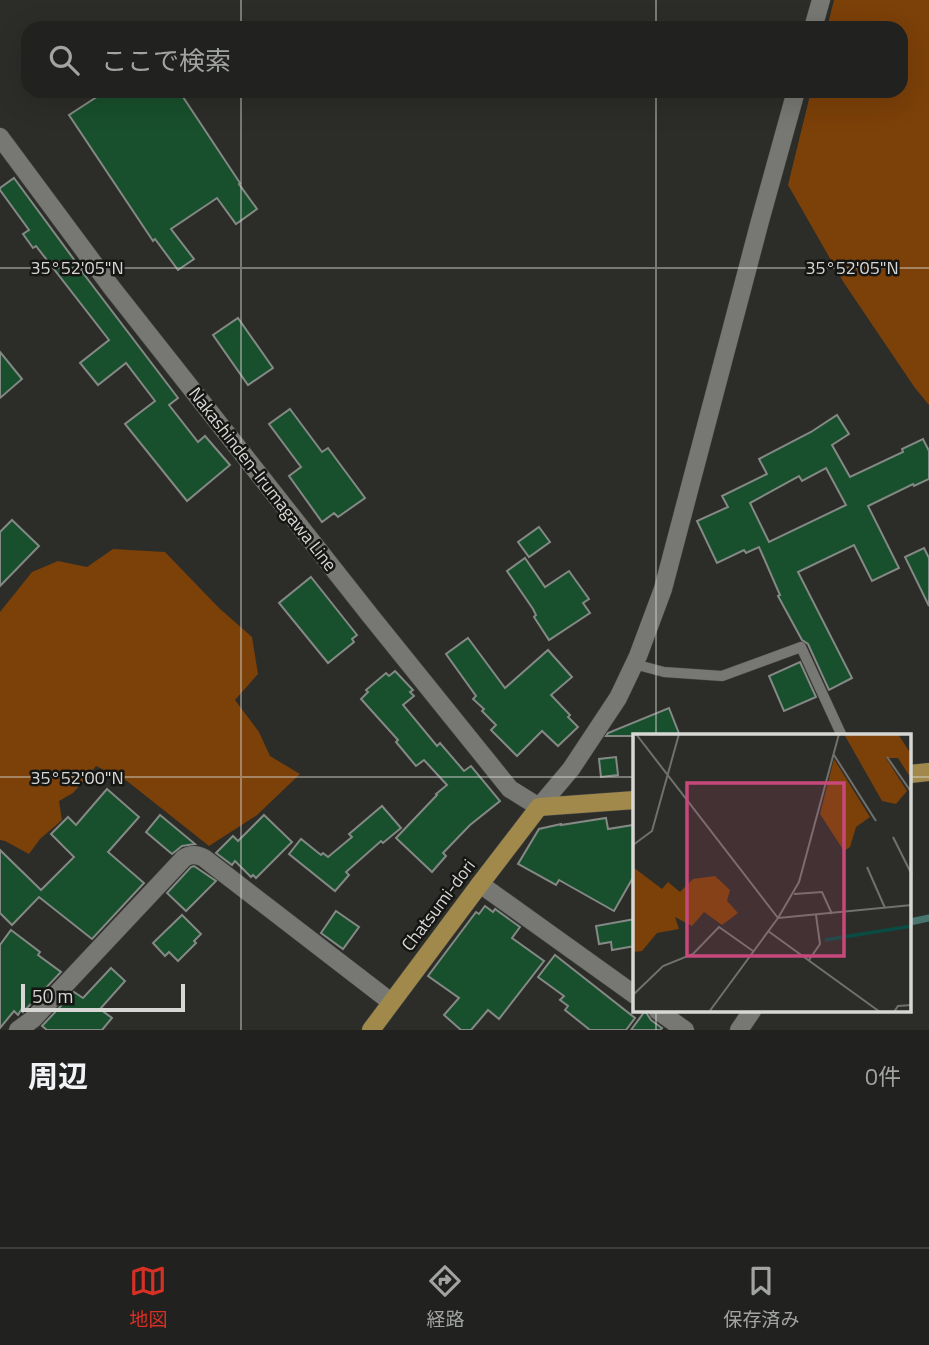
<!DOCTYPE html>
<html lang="ja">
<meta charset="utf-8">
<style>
body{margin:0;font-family:"Titillium Web","Noto Sans JP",sans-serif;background:#2d2f2c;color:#f1f3f6}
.scale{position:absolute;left:21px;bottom:18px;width:164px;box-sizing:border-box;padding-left:7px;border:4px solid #d7d8d5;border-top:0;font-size:19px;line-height:24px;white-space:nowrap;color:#d7d8d5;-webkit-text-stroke:5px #151513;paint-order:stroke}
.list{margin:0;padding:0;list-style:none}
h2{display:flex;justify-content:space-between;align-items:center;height:91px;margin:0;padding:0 28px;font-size:30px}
h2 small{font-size:23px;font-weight:400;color:#a2a4a4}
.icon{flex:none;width:38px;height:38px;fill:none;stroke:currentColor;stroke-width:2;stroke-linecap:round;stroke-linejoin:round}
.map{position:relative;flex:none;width:929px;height:1030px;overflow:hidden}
.search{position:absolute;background:#21221f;box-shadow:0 7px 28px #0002;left:21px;right:21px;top:21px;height:77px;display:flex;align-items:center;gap:18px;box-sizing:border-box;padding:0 24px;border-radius:21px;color:#a2a4a4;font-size:26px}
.sheet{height:217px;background:#21221f}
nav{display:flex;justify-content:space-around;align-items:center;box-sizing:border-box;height:98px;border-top:2px solid #3e3f3d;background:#21221f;font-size:19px;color:#a2a4a4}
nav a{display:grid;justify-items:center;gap:4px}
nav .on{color:#d93025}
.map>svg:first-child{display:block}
.forest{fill:#7c4009}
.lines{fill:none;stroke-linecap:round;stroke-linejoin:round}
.stream{stroke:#487570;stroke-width:7}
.building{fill:#184f2c;stroke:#848985;stroke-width:2;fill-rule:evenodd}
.service-casing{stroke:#474845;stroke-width:11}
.minor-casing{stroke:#474845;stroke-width:19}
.tertiary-casing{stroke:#474845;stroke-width:19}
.secondary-casing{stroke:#474845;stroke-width:19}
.primary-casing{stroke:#474845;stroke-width:19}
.service{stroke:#777873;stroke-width:10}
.minor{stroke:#777873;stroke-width:18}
.tertiary{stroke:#777873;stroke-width:18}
.secondary{stroke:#777873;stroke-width:18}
.primary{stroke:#a0894b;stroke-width:18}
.ticks{fill:none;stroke:#d7d8d5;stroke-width:2;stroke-opacity:0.45}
.labels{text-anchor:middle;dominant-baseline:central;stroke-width:5;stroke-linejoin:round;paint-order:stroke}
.street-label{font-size:18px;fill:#d7d8d5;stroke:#151513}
.inset-river{fill:none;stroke:#0a4b44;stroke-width:3.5}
.inset-road{fill:none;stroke:#70716e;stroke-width:2}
.view{fill:#c7487a;fill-opacity:0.15;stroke:#c7487a;stroke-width:3.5}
.inset-edge{fill:none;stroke:#d7d8d5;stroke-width:3.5}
.ticks-label{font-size:18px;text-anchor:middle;fill:#d7d8d5;stroke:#151513;stroke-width:5;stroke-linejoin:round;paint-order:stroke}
</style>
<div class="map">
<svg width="929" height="1030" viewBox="0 0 929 1030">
<rect width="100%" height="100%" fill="#2c2d29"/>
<g class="forest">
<polygon points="834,0 929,0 929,405 915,388 844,283 788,185 811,91 901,91 901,28 827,28"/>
<polygon points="113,549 165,552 219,608 252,637 258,674 235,700 259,732 270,756 300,774 257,815 209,846 127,781 96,766 73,793 59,801 62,820 40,839 29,854 5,841 0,840 0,612 32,572 58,561 87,567"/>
</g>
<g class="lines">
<polyline class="stream" points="910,922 929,918"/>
</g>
<g class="building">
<polygon points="106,91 179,91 240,183 239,184 257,209 236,224 217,198 171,229 194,259 178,270 155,239 153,241 69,115"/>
<polygon points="14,178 81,269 80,269 178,398 169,405 198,442 205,436 230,465 187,501 125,424 155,401 126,363 98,385 80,363 109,340 36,246 33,248 23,234 29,230 0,190 0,188"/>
<polygon points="238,318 273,368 248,385 213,335"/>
<polygon points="0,352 22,379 0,398"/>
<polygon points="290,409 322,452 328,448 365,498 338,517 334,513 322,522 289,476 301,467 269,424"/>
<path d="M837,415l12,19 -17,11 18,32 53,-25 -1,-3 21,-10 6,12v28l-15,7 -1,-2 -45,22 31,62 -27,13 -18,-36 -56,27 54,106 -23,12 -21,-46 -6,-4 -24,-44 2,-1 -21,-48 -13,6 -2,-3 -27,13 -20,-42 31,-14 -6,-11 45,-22 -8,-15 52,-27zM826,468l20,37 -77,37 -19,-39 49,-27 3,5z"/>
<polygon points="12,520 39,546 0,586 0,532"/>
<polygon points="539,527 550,542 529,557 518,542"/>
<polygon points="924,548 929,558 929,606 905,557"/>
<polygon points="525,558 545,587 569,571 589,599 583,603 590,613 549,640 534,617 536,615 533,609 507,571"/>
<polygon points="311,577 357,635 352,639 354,642 328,663 279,603"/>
<polygon points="468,638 505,688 548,650 572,677 551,695 570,715 568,717 578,727 558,746 542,731 517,756 491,730 496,725 482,711 484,709 473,699 476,696 446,654"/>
<polygon points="800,662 816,697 784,711 769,676"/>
<polygon points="395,671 413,690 410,692 414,696 403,705 437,746 440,743 464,771 471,766 500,801 470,825 443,853 446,856 432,872 396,838 437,795 436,794 447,785 424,760 416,766 396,742 398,740 361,699 368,692 366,690 386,673 389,676"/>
<polygon points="669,708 680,736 606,736 608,733"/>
<polygon points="616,757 618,775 601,777 599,759"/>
<polygon points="107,789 139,817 108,852 144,883 92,939 39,897 12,925 0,913 0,850 41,890 74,857 51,834 68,817 76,825"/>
<polygon points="382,806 401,828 383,843 381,841 346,872 349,875 335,891 289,854 301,839 321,855 323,853 328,857 352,837 349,834"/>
<polygon points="160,815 195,844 182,846 172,854 146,832"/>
<polygon points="264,815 292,842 256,878 253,875 251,877 235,861 232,865 216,853 233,836 238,841"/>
<polygon points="606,818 608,829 633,825 635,838 635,874 614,911 559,880 556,885 518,864 539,829 561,824 561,825"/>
<polygon points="194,866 216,881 186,911 167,893 191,867"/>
<polygon points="485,906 493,912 495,909 520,927 512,938 544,961 499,1019 488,1010 471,1030 461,1030 444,1015 459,998 428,976 476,912 479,914"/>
<polygon points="336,911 359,927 343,949 321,933"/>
<polygon points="182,915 201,934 194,941 196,943 178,961 169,952 165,956 153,943"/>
<polygon points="635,919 635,946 612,950 611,942 599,944 596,926"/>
<polygon points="11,930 40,952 38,955 61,972 25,1010 23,1012 21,1010 18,1015 14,1011 0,1028 0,945"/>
<polygon points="555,955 635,1018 626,1030 590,1030 565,1010 568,1006 560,1000 564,996 538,977"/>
<polygon points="111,968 125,981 100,1009 112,1018 102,1030 47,1030 42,1026 74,992 83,998"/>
<polygon points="645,1011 651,1020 662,1028 660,1030 631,1030"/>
</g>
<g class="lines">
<defs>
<polyline id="service" points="634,664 664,672 722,676 801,647 842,736"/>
<g id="minor">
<polyline points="480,884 635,995"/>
<polyline points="658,1011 685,1030"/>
<path d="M18,1030l15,-11 151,-161c7,-4 12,-4 20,0l187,144"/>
<polyline points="739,1030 752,1011"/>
</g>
<g id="tertiary">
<polyline points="813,28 821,0"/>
<polyline points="539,807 571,769 618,698 638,656 663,589 760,221 796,91"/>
</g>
<polyline id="secondary" points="0,137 112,288 369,614 510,789 539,807"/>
<g id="primary">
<polyline points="910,774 929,772"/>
<polyline points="371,1030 480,884 539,807 635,800"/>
</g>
</defs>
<use href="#service" class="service-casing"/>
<use href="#minor" class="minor-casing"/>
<use href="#tertiary" class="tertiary-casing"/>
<use href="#secondary" class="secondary-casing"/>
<use href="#primary" class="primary-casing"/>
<use href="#service" class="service"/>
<use href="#minor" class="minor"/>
<use href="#tertiary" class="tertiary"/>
<use href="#secondary" class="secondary"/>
<use href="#primary" class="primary"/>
</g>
<path class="ticks" d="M241,0v28M656,0v28M241,91v939M656,91v645M0,268h929M0,777h635M910,777h19M656,1011v19"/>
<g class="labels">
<g class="street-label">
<text transform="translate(263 479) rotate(52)">Nakashinden-Irumagawa Line</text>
<text transform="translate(438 905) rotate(-53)">Chatsumi-dori</text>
</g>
</g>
<g transform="translate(633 734)">
<rect width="278" height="278" fill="#2c2d29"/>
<path d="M211,0h54l13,20 1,26 -14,-22h-12l21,33 -11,13 -14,-3zM201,25l36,58 -14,10 -6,20 -6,4 -24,-37zM0,133l29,22 6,-7 12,10 13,-13 22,-3 15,14 -3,11 11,12 -16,12 -18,-13 -12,14 -17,-9 4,12 -22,4 -15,18 -9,1z" fill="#7c4009"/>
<path class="inset-river" d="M192,206l87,-14"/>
<path class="inset-road" d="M3,0l142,184M201,21l42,66M254,23l25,36M260,103l19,38M0,111l19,-14 27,-97M234,133l18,41M161,160l28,-2 10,22M145,184l21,-36 40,-148M145,184l134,-13M135,197l112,81M176,226l11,-16 -4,-29M0,261l30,-29 30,-12 26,-27 34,24M76,278l69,-94M261,278l4,-6 14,-1"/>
<path class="view" d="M54,49h157v173h-157z"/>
<rect width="278" height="278" class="inset-edge"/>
</g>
<g class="ticks-label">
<text x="77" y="274">35°52'05"N</text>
<text x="852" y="274">35°52'05"N</text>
<text x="77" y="784">35°52'00"N</text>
</g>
</svg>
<div class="scale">50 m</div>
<div class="search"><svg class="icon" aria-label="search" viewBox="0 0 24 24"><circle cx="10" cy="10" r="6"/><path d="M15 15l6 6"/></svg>ここで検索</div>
</div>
<section class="sheet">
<h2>周辺<small>0件</small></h2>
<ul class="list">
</ul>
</section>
<nav>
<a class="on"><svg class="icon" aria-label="map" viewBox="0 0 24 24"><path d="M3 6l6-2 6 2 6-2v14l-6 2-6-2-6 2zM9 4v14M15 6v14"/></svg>地図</a>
<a><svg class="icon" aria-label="directions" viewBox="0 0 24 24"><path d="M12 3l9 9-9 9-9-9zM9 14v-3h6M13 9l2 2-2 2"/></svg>経路</a>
<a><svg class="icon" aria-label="saved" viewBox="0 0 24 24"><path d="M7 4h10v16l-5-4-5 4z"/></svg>保存済み</a>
</nav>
